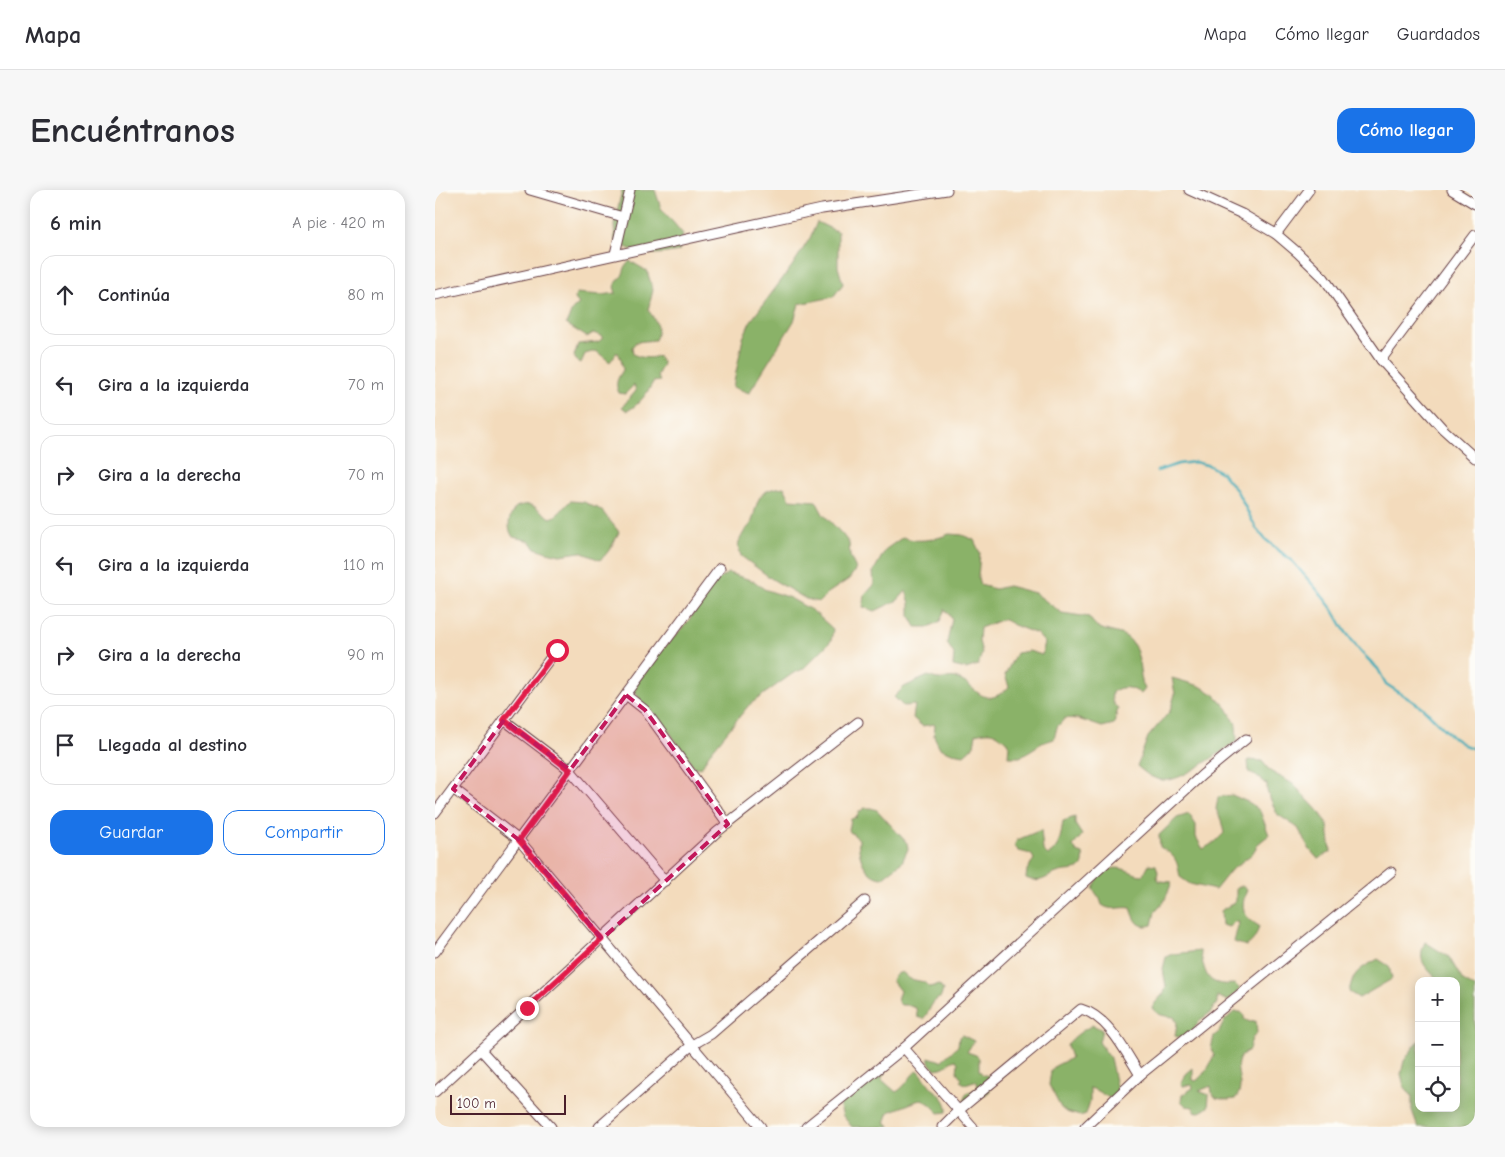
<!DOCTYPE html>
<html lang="es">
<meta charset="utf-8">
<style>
body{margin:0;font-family:"Comic Neue",sans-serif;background:#f7f7f7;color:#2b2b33}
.controls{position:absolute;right:15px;bottom:15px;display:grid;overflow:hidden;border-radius:10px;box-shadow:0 2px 12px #0003}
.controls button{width:45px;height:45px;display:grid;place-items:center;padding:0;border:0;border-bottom:1px solid #e1e1e2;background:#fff;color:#2b2b33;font:25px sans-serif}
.scale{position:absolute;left:15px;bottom:12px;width:116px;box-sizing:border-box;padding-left:5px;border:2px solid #4a1f2b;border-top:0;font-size:14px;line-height:18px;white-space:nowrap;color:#4a1f2b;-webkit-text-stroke:4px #fdfcf7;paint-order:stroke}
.stop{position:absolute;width:15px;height:15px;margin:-11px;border:4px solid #e11d48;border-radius:50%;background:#fff}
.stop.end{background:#e11d48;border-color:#fff;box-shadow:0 1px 5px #0008}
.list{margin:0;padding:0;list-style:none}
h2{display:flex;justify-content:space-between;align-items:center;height:65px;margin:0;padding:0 20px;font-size:21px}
h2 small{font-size:16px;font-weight:400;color:#7c7c81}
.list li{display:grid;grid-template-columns:32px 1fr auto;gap:15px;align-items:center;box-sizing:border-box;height:80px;margin:0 10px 10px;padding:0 10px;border:1px solid #e1e1e2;border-radius:15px}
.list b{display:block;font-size:19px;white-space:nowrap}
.list em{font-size:16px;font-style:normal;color:#7c7c81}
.actions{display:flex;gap:10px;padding:15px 20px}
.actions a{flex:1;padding:11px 0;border:1px solid #1a73e8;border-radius:15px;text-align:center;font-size:18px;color:#1a73e8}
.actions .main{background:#1a73e8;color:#fff}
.icon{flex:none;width:28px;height:28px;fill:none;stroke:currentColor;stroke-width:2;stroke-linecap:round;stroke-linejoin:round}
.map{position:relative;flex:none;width:1040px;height:937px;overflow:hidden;border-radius:15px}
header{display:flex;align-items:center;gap:30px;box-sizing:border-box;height:70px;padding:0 25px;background:#fff;border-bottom:1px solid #e1e1e2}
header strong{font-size:24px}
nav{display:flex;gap:28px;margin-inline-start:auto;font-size:18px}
.intro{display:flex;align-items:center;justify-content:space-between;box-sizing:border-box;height:120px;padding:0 30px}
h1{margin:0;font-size:35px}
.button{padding:12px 22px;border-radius:15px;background:#1a73e8;color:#fff;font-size:18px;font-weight:700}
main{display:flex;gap:30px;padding:0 30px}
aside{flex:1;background:#fff;border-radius:15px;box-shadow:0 2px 12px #0003}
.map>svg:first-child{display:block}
.forest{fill:#8ab268;stroke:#6a684a}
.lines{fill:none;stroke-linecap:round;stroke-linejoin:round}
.stream{stroke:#3aaab7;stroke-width:2.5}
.street-casing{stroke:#633b41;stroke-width:11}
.street{stroke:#fff;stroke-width:9}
.route{stroke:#e11d48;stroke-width:6}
.marked{fill:#c2185b;fill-opacity:0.2;stroke:#c2185b;stroke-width:4;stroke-dasharray:10 6;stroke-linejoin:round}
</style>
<header>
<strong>Mapa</strong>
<nav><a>Mapa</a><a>Cómo llegar</a><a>Guardados</a></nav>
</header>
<div class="intro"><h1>Encuéntranos</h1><a class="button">Cómo llegar</a></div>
<main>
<aside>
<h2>6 min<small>A pie · 420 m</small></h2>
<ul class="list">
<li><svg class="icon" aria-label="ahead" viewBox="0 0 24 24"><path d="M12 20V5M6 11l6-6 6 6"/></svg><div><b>Continúa</b></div><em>80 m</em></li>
<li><svg class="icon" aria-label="left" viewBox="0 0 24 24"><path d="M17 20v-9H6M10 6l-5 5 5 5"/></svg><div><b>Gira a la izquierda</b></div><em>70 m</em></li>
<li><svg class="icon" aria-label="right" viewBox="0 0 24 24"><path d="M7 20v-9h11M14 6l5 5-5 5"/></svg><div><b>Gira a la derecha</b></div><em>70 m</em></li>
<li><svg class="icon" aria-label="left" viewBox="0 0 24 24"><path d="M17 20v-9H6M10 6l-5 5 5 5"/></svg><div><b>Gira a la izquierda</b></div><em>110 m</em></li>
<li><svg class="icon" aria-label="right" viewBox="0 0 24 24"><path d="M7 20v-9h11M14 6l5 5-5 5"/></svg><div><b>Gira a la derecha</b></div><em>90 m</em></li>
<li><svg class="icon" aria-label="arrive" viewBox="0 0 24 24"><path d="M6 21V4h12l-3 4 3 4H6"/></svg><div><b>Llegada al destino</b></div></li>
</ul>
<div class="actions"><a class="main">Guardar</a><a>Compartir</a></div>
</aside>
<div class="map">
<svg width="1040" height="937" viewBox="0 0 1040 937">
<rect width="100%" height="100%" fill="#fdfcf7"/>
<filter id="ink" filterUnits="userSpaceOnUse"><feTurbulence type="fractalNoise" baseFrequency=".02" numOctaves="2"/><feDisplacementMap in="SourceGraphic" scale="10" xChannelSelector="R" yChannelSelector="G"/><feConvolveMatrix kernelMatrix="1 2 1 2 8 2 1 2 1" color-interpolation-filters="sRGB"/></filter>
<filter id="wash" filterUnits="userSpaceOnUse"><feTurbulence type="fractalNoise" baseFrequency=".0096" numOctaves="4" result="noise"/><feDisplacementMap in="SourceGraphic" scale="20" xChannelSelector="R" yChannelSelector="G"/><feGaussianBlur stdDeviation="1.12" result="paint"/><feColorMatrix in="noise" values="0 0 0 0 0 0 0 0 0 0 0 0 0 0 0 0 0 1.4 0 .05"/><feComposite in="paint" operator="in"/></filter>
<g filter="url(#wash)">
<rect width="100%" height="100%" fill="#f3dbbc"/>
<g class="forest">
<path d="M187,0h33l6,18 22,26 -4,17c-27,5 -40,5 -64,-10l-1,-16z"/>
<polygon points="382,32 403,42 403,77 408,94 398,107 364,114 359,131 314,203 298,197 308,148 315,132 357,76 375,48"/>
<path d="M195,71l17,10 6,19 -5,20c7,9 13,19 7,30l-19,2 -4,5 1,7c7,4 17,5 25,2l5,8 -6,12 3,5 -7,1c-6,12 -14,23 -26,29l-5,-4 14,-16 -2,-6 -9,9 -6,-1c-5,-10 -1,-15 4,-23l-2,-11 -4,-7 -7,10 -14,-11 -11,3 -4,9 -5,-3 -2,-4 4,-12 20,-2 5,-4 -4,-3 -6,-2 -6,4 -21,-13c5,-8 3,-14 13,-20l-4,-5 1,-6 26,2 14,-2 -2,-6c2,-5 5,-7 8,-11 3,-6 2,-10 8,-15z"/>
<path d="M349,297l6,12 26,2 7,13 19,20 7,9 1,13 6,13 -7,10 -21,14 -9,9 -13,-3 -34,-20 -31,-23 -3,-11c1,-4 3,-8 5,-11 2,-5 8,-8 9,-13 7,-22 4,-31 32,-34z"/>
<path d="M135,311l14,1 12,6v-1l6,4 17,21c-5,10 -10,21 -19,28l-20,-8 -20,3 -13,-3 -12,-4 -3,-5 -6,-3 -13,-3c-7,-10 -4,-21 3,-30 18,-7 21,3 35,11 8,-3 13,-11 19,-17z"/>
<path d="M514,344l13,1 12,5 6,13 -2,25 2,7 15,4 13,-3 27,7 27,20 27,4c3,4 6,9 11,11 10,5 24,4 31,13 12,15 6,33 14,48l-4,5c-9,-7 -19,-9 -29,-2 -1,8 0,12 6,16l-4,16 -12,3 -24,-8 -13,-1 -8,9 -3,12 -12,4 -22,14h-12l1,-13c-13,-11 -16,-15 -33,-10l-2,12 -10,9 -12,-2 -12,-5 -6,-12 1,-12 -13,2 -9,-8 2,-13 -12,1 -9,-9 10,-10 24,-11c3,1 7,3 11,3 5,1 10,-3 16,-1 23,7 27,34 54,9l-4,-12 11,-22 13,-2 13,4 3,-12 -8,-9 -23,-9 -11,-6 -23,9 -1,13 3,12 -4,12 -12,4 -13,-3 1,-12 -7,-11 5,-24 -7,-10 -5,12 -11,6h-13l-6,-11v-13l-4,-12 -8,9 -23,11 -12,-4 2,-12 9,-10 -1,-13 13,-23 17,-12c14,6 32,3 46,-3z"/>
<polygon points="293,383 319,391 329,399 355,408 378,421 398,439 396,451 368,479 357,484 314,515 274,564 266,578 259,577 226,530 207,513 200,501 203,491 225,462 252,433 273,400 282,390"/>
<path d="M737,488l28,8 15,9 12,13 9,16 1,17c-16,10 -56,42 -74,39 -11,-1 -18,-7 -26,-14l11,-29 22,-26 5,-17z"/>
<polygon points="813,570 827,571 835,581 858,594 886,624 893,636 896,662 883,669 875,660 863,638 842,624 832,601 832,594 829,593 826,588 814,583"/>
<path d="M797,605l18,8 10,8 9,24 -10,8 -7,11 -21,16 -16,20 -25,-6 -10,-7c-3,-17 -4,-21 -20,-30l-1,-12 18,-17 12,-4 7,11v12l7,12 12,-7 9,-9 -3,-13 -5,-11 2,-12z"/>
<path d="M430,618h6l6,2 30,33 1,6 -6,13 -20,16c-17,-1 -25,-23 -23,-39l-10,-8 2,-12 6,-2 2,-5z"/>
<path d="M640,627v7l7,11 -9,11 4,6 6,2c3,20 -11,15 -23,18 -15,4 -18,13 -34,6l1,-8 7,-11 -3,-5 -12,-3 -5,-5 3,-6 24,-10 2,20 5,5c12,-6 13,-21 15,-34z"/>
<path d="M714,674l7,1 2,7 -1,5 2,4 13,1 -8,20 -9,10 -3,13c-14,4 -17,-5 -21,-17 -11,-2 -19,4 -29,-3l-2,-6 -7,-10c5,-14 15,-24 30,-20 8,2 12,6 20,6z"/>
<path d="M807,696l5,4c-7,17 -5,26 12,36 -2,8 -5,16 -13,20l-12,-4 5,-20h-6l-4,5 -7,-2 -1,-14c5,-5 10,-5 15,-10v-14z"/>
<path d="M990,752l24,15 14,24 12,7v139h-57l-6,-17v-14l-8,-10 -3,-12 3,-13 15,-21v68h37v-127h-17c-13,-14 -23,-19 -14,-39z"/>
<path d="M765,761c6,25 6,35 35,33l5,5 -12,12 -11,-5v7l-7,10 -10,7 -8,12 -11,6 -6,-2 2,-13 -3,-6c-9,-1 -16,-1 -22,-9l3,-5 9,-10 2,-6 -3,-18 3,-12 6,-3z"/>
<path d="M943,769l11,7 3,13 -33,19 -10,-6c4,-21 11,-23 29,-33z"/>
<path d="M467,782l8,7 14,3 5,5 10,-2 4,5 -2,7c-12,6 -9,12 -18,22l-6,-2 -1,-9 -9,-3h-6c-6,-5 -3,-8 -1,-14l-7,-9 -1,-3 5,-5z"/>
<path d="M799,822h7l3,3v4l6,3 6,-1 1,13 -5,4 -3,12c-25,13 1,33 -14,49l-7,1 -12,-2 -4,-5 -1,-7 -12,5 10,4 -1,12 -6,4 -6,2 -3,-6 -7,-1 -5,-5 1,-6 11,-7 -1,-3 -9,1 -2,-3 5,-9 7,-6v12l3,1c8,-6 15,-16 18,-26l-3,-6 3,-13 5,-4 6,-12z"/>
<path d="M658,835l9,5 -3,12 11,16 8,37 -5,4c-10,-3 -15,-9 -23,-11v13l-4,13 -6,2 -14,-4 -5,-4 -12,-23 2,-14 4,-5 16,-8 -4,-13c7,-9 16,-15 26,-20z"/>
<path d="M527,845l12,6 -7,11 9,3 3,3v12l4,5 10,1 2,2 -6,14 -19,13 -5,-2c-3,-11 7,-11 13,-15l-1,-6 -3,-1 -9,3 -5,-3 2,-2 -5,-7 1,-9 -2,-3c-8,1 -8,8 -20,9 -5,-2 -8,-7 -7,-12l12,4 17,-15 1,-9z"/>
<path d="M450,877l3,2 -7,10 15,13c10,-5 13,-16 22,-22 5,5 10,14 15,19 8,6 15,12 14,23l-8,1 -9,-9 -8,-5 -33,13 -4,11 6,4h-39l-9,-11 -4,-12z"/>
</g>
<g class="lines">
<polyline class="stream" points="722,281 743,274 760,272 775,276 787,283 802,301 821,338 830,349 858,372 884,402 898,420 910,441 925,461 943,479 951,494 988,518 1017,547 1029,555 1040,559"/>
</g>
</g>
<g filter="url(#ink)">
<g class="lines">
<defs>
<g id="street">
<polyline points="95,0 188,27"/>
<polyline points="754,0 807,24 841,44 862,62 889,88 946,170 1008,239 1040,268"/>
<polyline points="1017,0 1040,14"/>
<polyline points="841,44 874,0"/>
<polyline points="180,64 195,0"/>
<polyline points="0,105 387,19 512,0"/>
<polyline points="946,170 1040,45"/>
<polyline points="191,505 210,520 293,634"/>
<polyline points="69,530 135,580 230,691"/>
<polyline points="18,599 84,650 326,937"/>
<polyline points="0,623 122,459"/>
<polyline points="0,762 285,378"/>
<polyline points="469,858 538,937"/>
<polyline points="46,860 116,937"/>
<polyline points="0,902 282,642 423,532"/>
<polyline points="164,937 257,855 276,844 430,711"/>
<polyline points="371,937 469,858 767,585 811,549"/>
<path d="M507,937l16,-16 123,-102c28,8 45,44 59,66"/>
<polyline points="650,937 705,885 956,682"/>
</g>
</defs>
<use href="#street" class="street-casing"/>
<use href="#street" class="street"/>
</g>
</g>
<g class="lines" filter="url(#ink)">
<polyline class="route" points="92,818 167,749 84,650 135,580 69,530 122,460"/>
</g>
<path class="marked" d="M191,505l19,15 83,114 -126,115 -83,-99 -66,-51 51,-69 66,50z"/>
</svg>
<div class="controls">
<button>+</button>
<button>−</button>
<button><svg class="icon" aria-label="locate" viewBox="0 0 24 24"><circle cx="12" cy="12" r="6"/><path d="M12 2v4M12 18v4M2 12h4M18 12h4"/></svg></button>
</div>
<div class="scale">100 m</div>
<div class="stop" style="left:122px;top:460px"></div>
<div class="stop end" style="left:92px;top:818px"></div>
</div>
</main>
